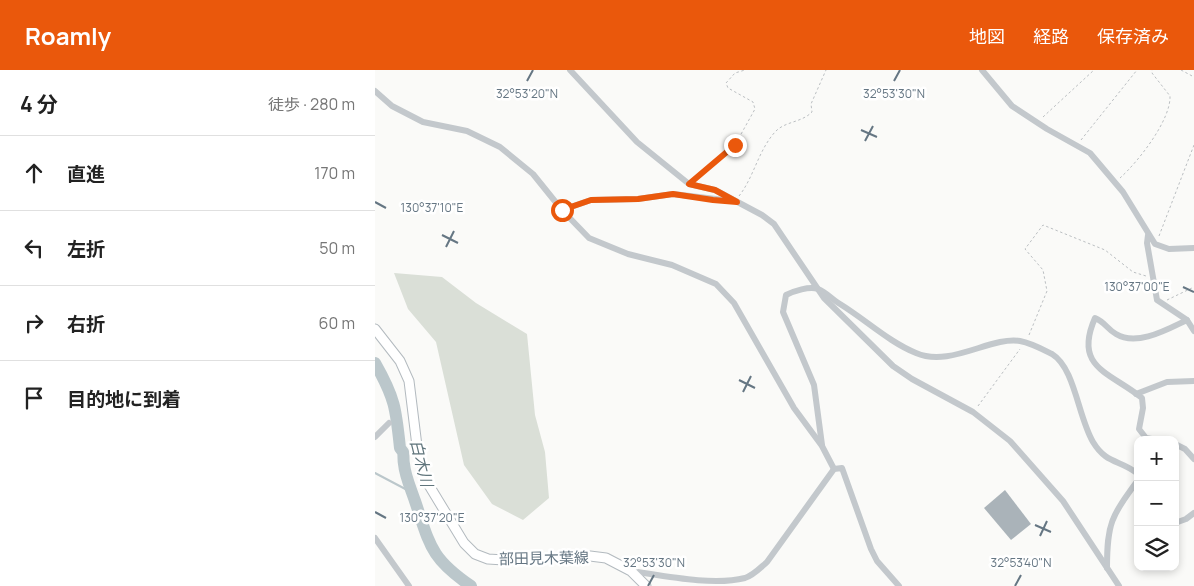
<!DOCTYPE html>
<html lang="ja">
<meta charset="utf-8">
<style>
body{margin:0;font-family:Manrope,"Noto Sans JP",sans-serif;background:#f2f2f2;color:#222}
.controls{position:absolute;right:15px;bottom:15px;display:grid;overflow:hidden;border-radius:10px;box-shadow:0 2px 8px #0003}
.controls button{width:45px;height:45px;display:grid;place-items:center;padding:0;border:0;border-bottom:1px solid #e0e0e0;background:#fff;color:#222;font:25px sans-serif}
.stop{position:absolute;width:15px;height:15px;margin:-11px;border:4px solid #ea580c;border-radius:50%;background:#fff}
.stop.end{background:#ea580c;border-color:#fff;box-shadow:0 1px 5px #0008}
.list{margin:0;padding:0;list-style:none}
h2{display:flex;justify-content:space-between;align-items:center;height:65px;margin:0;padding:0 20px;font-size:21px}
h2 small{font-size:16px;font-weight:400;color:#767676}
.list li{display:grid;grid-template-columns:32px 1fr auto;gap:15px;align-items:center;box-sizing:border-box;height:75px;padding:0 20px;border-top:1px solid #e0e0e0}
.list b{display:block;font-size:19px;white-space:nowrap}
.list em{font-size:16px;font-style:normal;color:#767676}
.icon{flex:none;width:28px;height:28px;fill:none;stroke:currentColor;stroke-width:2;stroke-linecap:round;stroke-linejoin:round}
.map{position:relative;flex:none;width:819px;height:516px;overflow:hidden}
header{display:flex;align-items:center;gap:30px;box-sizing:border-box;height:70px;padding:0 25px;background:#ea580c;color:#fff}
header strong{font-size:24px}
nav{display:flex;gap:28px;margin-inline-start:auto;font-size:18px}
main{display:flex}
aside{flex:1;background:#fff}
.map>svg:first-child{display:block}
.green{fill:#dadfd7}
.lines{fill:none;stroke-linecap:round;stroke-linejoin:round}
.stream{stroke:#bbc7cb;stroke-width:2}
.river{stroke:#bbc7cb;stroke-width:12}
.building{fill:#aab3b9}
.secondary-casing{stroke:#b3babf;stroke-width:11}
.path{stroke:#bbbfc2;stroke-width:1;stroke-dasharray:2.5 2.5;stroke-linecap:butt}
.street{stroke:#c3c8cc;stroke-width:6}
.secondary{stroke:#fff;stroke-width:9}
.route{stroke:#ea580c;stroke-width:6}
.ticks{fill:none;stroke:#657683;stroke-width:2}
.labels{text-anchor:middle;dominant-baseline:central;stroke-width:5;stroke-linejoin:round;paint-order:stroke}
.street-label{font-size:15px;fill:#657683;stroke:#fff}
.water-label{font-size:16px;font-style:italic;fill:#60757c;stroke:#fff}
.ticks-label{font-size:12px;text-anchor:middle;fill:#657683;stroke:#fff;stroke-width:5;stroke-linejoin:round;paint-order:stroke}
</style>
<header>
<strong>Roamly</strong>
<nav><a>地図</a><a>経路</a><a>保存済み</a></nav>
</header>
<main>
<aside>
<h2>4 分<small>徒歩 · 280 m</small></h2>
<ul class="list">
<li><svg class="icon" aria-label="ahead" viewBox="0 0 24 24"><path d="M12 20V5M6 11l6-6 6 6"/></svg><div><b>直進</b></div><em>170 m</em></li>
<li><svg class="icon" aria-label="left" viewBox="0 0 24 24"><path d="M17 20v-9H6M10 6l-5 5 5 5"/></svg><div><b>左折</b></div><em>50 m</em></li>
<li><svg class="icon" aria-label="right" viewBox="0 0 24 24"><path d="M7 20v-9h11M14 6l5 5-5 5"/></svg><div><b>右折</b></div><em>60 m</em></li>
<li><svg class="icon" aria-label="arrive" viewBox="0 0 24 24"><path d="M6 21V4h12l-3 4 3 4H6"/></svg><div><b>目的地に到着</b></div></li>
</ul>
</aside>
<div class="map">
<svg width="819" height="516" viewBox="0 0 819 516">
<rect width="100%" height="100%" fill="#fafaf8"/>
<polygon class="green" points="19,203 67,207 101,233 152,264 160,345 170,382 174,428 148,450 117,434 89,395 61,272 33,239"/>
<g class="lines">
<polyline class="stream" points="0,403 36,422"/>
<path class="river" d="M0,293c20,35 21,46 25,85l3,4c1,4 0,8 1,12 1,12 7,25 11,37 15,44 15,57 56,85"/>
</g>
<polygon class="building" points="630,420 656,454 636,470 609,438"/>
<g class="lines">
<defs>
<polyline id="secondary" points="0,259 25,291 34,311 42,376 52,412 89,473 100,484 113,489 129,490 215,486 231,488 256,501 271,516"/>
</defs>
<use href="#secondary" class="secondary-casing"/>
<g class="path">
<polyline points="806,0 819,7"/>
<polyline points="668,47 719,0"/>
<polyline points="706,70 762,0"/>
<path d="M745,108c18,-16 51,-58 50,-82l-18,-23v-3"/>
<polyline points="320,109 360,75 380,39 378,32 353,18 351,13 360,3 370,0"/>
<path d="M364,126c15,-19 19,-45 36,-64 10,-11 26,-9 37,-20l-1,-8 15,-34"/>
<polyline points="784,166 819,75"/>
<polyline points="792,230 819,217"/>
<polyline points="654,265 672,221 668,200 650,179 668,155 730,180 758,202 771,206"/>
<polyline points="603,336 645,279"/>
</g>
<g class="street">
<polyline points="195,0 262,72 314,114 340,120 387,145 399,154 449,228 518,296 537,309 598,342 635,371 688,431 744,516"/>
<polyline points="607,0 637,36 672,59 715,83 748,122 780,174 794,179 819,178"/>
<polyline points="0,21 17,36 48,52 92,61 125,77 158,104 187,140 214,168 253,184 297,195 341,214 359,233 419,338 447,376 459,399"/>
<polyline points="187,140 216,130 263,129 298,124 358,131"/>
<polyline points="773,165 772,173 782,230 812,250 819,261"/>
<polyline points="761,324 792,312 819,311"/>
<polyline points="0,367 14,353"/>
<path d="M782,370l-11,-2 -7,-9 4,-21 -1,-10c-32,-26 -69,-30 -47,-80 10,4 12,11 21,16 21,13 52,-5 71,-14"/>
<polyline points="800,374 810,379 819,389"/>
<path d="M447,375l-8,-60 -31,-73 3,-17c8,-4 23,-9 32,-6 8,3 15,11 22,15 26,16 49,38 76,49 34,15 75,-17 104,-12 11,2 22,8 32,13 23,14 26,63 41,88 14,23 27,17 45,32"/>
<polyline points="800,453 811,449 819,443"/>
<polyline points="0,468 34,516"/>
<path d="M732,498c0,-45 4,-51 31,-88"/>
<path d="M256,501c34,5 82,15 114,7 9,-3 15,-10 22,-16l67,-93 8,-1 29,81 6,12 22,25"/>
</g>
<use href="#secondary" class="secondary"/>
</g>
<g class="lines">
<polyline class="route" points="187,140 216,130 263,129 298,124 338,130 362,132 340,120 314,114 360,75"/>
</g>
<path class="ticks" d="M152,11l6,-11M519,11l6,-11M486,60l16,7M490,71l8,-15M0,132l11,6M67,165l16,8M71,177l8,-16M808,217l11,5M364,310l16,8M368,322l8,-16M0,442l11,6M660,455l16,7M665,466l7,-15M273,516l6,-11M640,516l6,-11"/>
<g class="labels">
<g class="street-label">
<text transform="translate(169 488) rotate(-1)">部田見木葉線</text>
</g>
<g class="water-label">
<text transform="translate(47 393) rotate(76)">白木川</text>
</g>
</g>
<g class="ticks-label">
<text x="152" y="28">32°53'20"N</text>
<text x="519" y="28">32°53'30"N</text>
<text x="57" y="142">130°37'10"E</text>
<text x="762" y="221">130°37'00"E</text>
<text x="57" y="452">130°37'20"E</text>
<text x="279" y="497">32°53'30"N</text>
<text x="646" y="497">32°53'40"N</text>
</g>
</svg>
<div class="controls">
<button>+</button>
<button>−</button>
<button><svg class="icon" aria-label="layers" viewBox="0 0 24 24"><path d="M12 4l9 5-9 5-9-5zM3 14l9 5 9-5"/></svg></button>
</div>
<div class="stop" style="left:187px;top:140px"></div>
<div class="stop end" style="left:360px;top:75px"></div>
</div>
</main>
